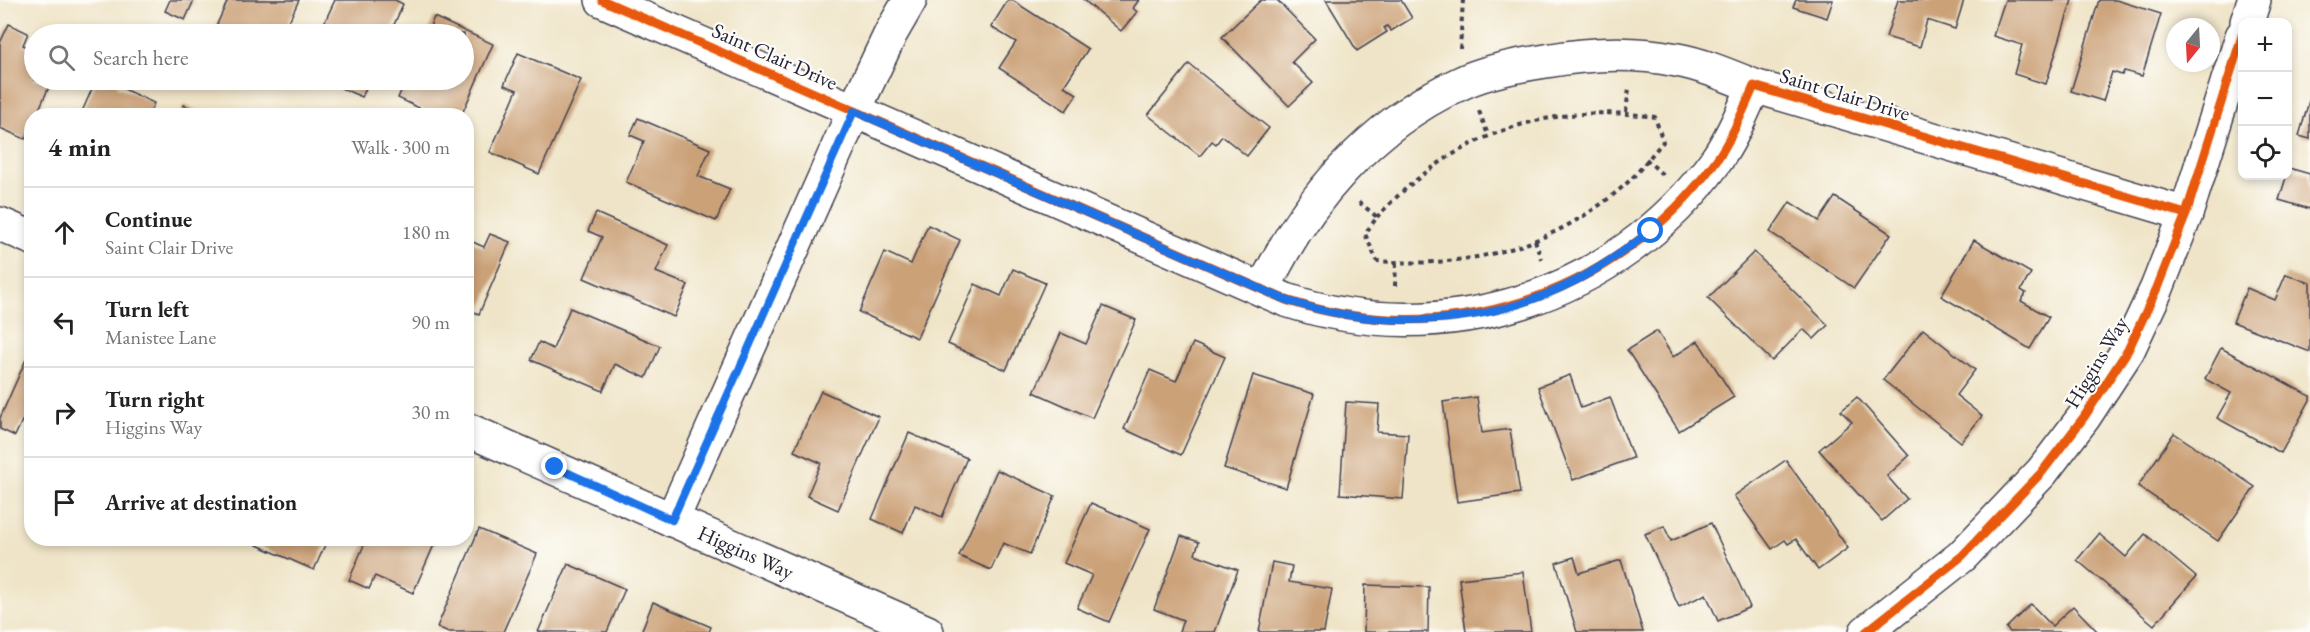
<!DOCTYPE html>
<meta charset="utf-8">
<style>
body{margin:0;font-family:"EB Garamond",serif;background:#f2f2f2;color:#222}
.controls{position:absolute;right:18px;top:18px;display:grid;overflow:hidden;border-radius:12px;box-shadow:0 3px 9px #0003}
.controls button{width:54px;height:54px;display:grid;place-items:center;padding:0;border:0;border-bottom:2px solid #e0e0e0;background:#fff;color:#222;font:30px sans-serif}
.compass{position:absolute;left:2166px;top:18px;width:54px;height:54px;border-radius:50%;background:#fff;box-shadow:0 3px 9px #0003;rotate:198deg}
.stop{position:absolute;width:18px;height:18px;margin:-14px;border:4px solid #1a73e8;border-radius:50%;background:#fff}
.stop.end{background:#1a73e8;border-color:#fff;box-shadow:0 2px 6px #0008}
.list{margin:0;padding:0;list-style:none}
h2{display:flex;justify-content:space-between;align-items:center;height:78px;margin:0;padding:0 24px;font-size:26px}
h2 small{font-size:20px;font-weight:400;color:#767676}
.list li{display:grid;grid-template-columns:39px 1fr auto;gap:18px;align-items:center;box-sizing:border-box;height:90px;padding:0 24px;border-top:2px solid #e0e0e0}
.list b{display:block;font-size:22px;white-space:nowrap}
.list p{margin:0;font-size:20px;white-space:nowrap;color:#767676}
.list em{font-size:20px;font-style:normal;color:#767676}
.icon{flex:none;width:33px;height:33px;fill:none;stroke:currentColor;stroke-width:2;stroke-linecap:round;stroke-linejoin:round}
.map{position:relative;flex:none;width:2310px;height:632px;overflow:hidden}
.search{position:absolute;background:#fff;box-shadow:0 3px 9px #0003;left:24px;top:24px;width:450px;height:66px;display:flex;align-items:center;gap:15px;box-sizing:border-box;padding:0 21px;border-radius:33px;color:#767676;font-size:22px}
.panel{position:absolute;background:#fff;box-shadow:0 3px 9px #0003;left:24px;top:108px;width:450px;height:438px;border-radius:24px}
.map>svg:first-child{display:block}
.building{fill:#cba178}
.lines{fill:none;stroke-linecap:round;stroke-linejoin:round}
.minor-casing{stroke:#413f50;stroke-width:36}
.path{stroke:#413f50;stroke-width:4;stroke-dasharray:4.5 4.5;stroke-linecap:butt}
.minor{stroke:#fff;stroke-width:33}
.cycleway-casing{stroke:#fdfcf7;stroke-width:13}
.cycleway{stroke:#e8590c;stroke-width:9}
.route{stroke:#1a73e8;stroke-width:8}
.labels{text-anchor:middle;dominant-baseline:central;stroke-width:4.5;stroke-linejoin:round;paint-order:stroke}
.street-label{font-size:21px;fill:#22223b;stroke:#fdfcf7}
</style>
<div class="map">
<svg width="2310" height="632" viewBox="0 0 2310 632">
<rect width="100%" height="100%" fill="#fdfcf7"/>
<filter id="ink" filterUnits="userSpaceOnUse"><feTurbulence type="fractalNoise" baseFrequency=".0167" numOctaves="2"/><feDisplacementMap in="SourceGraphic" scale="12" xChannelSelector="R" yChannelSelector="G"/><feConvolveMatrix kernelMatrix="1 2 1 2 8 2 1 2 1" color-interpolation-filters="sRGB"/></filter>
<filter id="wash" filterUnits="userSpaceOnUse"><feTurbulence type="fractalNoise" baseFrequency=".008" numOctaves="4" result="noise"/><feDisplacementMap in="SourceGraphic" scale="24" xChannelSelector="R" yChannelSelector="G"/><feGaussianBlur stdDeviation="1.35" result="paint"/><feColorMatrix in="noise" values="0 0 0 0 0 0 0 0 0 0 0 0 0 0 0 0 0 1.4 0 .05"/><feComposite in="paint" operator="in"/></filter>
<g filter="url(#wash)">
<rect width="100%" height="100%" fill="#efe4c7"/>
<g id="blocks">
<g class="building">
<polygon points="170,0 194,0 185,20 165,11"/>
<polygon points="228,0 299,0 283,34 250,34 239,29 237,34 217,34 213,33"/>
<polygon points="335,0 395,0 403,4 390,34 319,34"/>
<polygon points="1008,0 1012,0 1088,49 1064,86 1077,94 1066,111 999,68 1016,42 991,27"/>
<polygon points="1084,0 1139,0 1133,8 1137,12 1121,31"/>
<polygon points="1261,0 1277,0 1315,39 1292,62 1313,83 1289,106 1222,37"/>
<polygon points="1326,0 1401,0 1412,18 1391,31 1387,26 1384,28 1387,32 1357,51"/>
<polygon points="1796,0 1833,0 1827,18 1793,7"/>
<polygon points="1898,0 1964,0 1955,29 1927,20 1920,47 1886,37"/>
<polygon points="2005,0 2072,0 2046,84 2014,74 2022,45 1993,36"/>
<polygon points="2099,0 2116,0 2161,14 2142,76 2124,71 2122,75 2112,72 2103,101 2071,91"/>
<polygon points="434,17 493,44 461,116 436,116 398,98 406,80 464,80 464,34 427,34"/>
<polygon points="9,24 28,33 23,45 34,50 34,80 52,80 36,116 32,116 32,125 25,139 0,128 0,43"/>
<polygon points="518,53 581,80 539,174 490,152 517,90 504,85"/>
<polygon points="1189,64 1269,128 1247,156 1222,136 1216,144 1212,141 1200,156 1148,115"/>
<polygon points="96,80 120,80 117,86 154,103 148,116 80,116"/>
<polygon points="345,80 370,80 362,97 341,88"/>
<polygon points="2309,101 2310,101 2310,139 2299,136"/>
<polygon points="184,105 204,114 203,116 180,116"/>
<polygon points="638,118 710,149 698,176 730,189 716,221 626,182 644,141 630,135"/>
<polygon points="2289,168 2310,174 2310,209 2279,200"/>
<polygon points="1835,197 1891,234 1854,288 1770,232 1790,202 1819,221"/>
<polygon points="596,213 668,245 656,272 688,285 674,317 584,278 602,237 588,231"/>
<polygon points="928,225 960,240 917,338 859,312 885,252 911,264"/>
<polygon points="490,234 510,242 479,314 466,309 466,239 484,247"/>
<polygon points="1974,240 2031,273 2021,290 2026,293 2021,301 2049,317 2030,349 1941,296"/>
<polygon points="1754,252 1828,325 1814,339 1803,329 1772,361 1708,298"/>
<polygon points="1013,269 1045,283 1006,370 948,344 975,284 1001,296"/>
<polygon points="2286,274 2310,283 2310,352 2233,322 2247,288 2275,300"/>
<polygon points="1103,306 1136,320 1092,418 1034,392 1061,333 1086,344"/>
<polygon points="570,308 660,346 646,378 615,364 603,391 531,360 539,342 553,349"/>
<polygon points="1923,329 1975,370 1956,395 1982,416 1961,442 1883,380"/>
<polygon points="1657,331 1673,357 1698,341 1734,397 1679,431 1627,350"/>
<polygon points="1193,343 1225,357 1181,455 1124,429 1150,370 1176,381"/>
<polygon points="32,346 32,425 22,421 15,436 0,429 0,418"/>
<polygon points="2221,348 2310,396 2310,400 2281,453 2217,418 2231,393 2205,379"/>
<polygon points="1253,375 1314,394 1286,488 1224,468"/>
<polygon points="1570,375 1581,408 1610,397 1633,458 1573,480 1538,387"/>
<polygon points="821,391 879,417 838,510 807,496 821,463 794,451"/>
<polygon points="1477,397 1482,433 1510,429 1520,493 1457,502 1443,402"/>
<polygon points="1857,397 1909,456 1887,476 1907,499 1882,521 1819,450 1852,422 1841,411"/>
<polygon points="1346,402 1379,404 1377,432 1408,434 1403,499 1340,494"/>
<polygon points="909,433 967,458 942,517 915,505 903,533 872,519"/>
<polygon points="2174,433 2255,487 2218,541 2138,486"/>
<polygon points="1786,460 1848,548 1818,570 1796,539 1788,544 1785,540 1772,549 1734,496"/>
<polygon points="997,470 1055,496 1030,554 1003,543 991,570 959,556"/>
<polygon points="1091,503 1150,529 1109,622 1077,608 1092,575 1064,563"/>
<polygon points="1711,523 1750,607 1718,621 1706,594 1679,607 1645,534 1664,526 1671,541"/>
<polygon points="479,529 537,554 503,632 449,632 437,627"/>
<polygon points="2099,534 2126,557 2145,534 2196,577 2154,625 2077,560"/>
<polygon points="1181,536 1199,542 1195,554 1238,570 1215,632 1179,632 1183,620 1154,609"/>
<polygon points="260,538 328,538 314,570 257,545"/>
<polygon points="367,538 437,538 413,593 375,576 369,589 349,580"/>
<polygon points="1574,557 1579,573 1621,560 1643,632 1577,632 1556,563"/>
<polygon points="1272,562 1292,566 1289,582 1332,589 1324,632 1259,632"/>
<polygon points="568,564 625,589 607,632 538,632"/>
<polygon points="1523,572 1531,632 1466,632 1459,579"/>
<polygon points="1365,585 1429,587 1428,632 1364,632"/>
<polygon points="653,602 711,627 709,632 641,632"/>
<polygon points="2031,604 2052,626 2073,606 2098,632 2010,632 2006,628"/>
</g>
</g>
</g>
<g filter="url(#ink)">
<use href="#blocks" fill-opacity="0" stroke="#413f50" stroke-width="1.5"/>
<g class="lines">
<defs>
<g id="minor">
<path d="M602,0l684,300c158,52 330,-2 429,-138 16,-22 28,-51 39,-76l432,128"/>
<polyline points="2247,22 2254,0"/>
<polyline points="0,224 32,238"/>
<path d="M1263,290c40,-87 107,-165 196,-206 25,-12 60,-19 87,-23 44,-8 87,-10 131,-1 27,5 52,16 77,26"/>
<polyline points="466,429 927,632"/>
<polyline points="672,520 854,111 891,33 910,0"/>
<polyline points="1866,632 1962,556 2042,472 2084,417 2128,350 2157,288 2186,214 2242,36"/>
</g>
</defs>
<use href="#minor" class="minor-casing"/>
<g class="path">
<polyline points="1460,49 1463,0"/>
<polyline points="1479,111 1488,135"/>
<polyline points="1626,112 1629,88"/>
<polyline points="1646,159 1663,175"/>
<path d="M1359,202l18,15 -12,17 12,27c93,8 179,-14 250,-78 13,-12 24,-28 36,-41l-8,-25c-109,-16 -204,19 -278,100"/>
<polyline points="1535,240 1541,259"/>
<polyline points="1395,286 1396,263"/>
</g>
<use href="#minor" class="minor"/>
<defs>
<g id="cycleway">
<path d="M602,0l684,300c158,52 330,-2 429,-138 16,-22 28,-51 39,-76l432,128"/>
<polyline points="1866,632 1962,556 2042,472 2084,417 2128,350 2157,288 2186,214 2242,36"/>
</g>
</defs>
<use href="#cycleway" class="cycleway-casing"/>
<use href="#cycleway" class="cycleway"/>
</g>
</g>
<g class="lines" filter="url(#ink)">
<path class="route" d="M555,467l117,53 182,-409 432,189c93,31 201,27 289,-19 27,-14 52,-32 76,-50"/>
</g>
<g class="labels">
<g class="street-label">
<text transform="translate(775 56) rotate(24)">Saint Clair Drive</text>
<text transform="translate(1845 94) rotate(17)">Saint Clair Drive</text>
<text transform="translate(2096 362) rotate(-59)">Higgins Way</text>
<text transform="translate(746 552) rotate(24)">Higgins Way</text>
</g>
</g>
</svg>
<div class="controls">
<button>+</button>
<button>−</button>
<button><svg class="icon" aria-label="locate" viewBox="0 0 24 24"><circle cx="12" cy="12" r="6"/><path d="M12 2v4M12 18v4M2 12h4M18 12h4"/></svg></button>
</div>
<svg class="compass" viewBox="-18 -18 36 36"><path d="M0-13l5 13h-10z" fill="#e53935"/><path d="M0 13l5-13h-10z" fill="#767676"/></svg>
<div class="stop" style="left:1651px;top:231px"></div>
<div class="stop end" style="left:555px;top:467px"></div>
<div class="search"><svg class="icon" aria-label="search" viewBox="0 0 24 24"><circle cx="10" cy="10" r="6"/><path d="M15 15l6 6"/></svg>Search here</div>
<section class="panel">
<h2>4 min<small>Walk · 300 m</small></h2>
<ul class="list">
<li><svg class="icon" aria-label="ahead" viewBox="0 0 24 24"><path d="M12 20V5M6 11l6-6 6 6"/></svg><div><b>Continue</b><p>Saint Clair Drive</p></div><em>180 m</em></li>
<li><svg class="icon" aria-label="left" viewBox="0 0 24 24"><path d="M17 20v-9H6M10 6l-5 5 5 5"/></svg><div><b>Turn left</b><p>Manistee Lane</p></div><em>90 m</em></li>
<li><svg class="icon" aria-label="right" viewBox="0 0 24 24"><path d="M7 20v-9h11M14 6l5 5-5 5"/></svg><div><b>Turn right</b><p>Higgins Way</p></div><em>30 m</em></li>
<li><svg class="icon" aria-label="arrive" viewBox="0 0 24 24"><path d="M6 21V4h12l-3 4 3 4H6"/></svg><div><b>Arrive at destination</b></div></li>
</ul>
</section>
</div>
